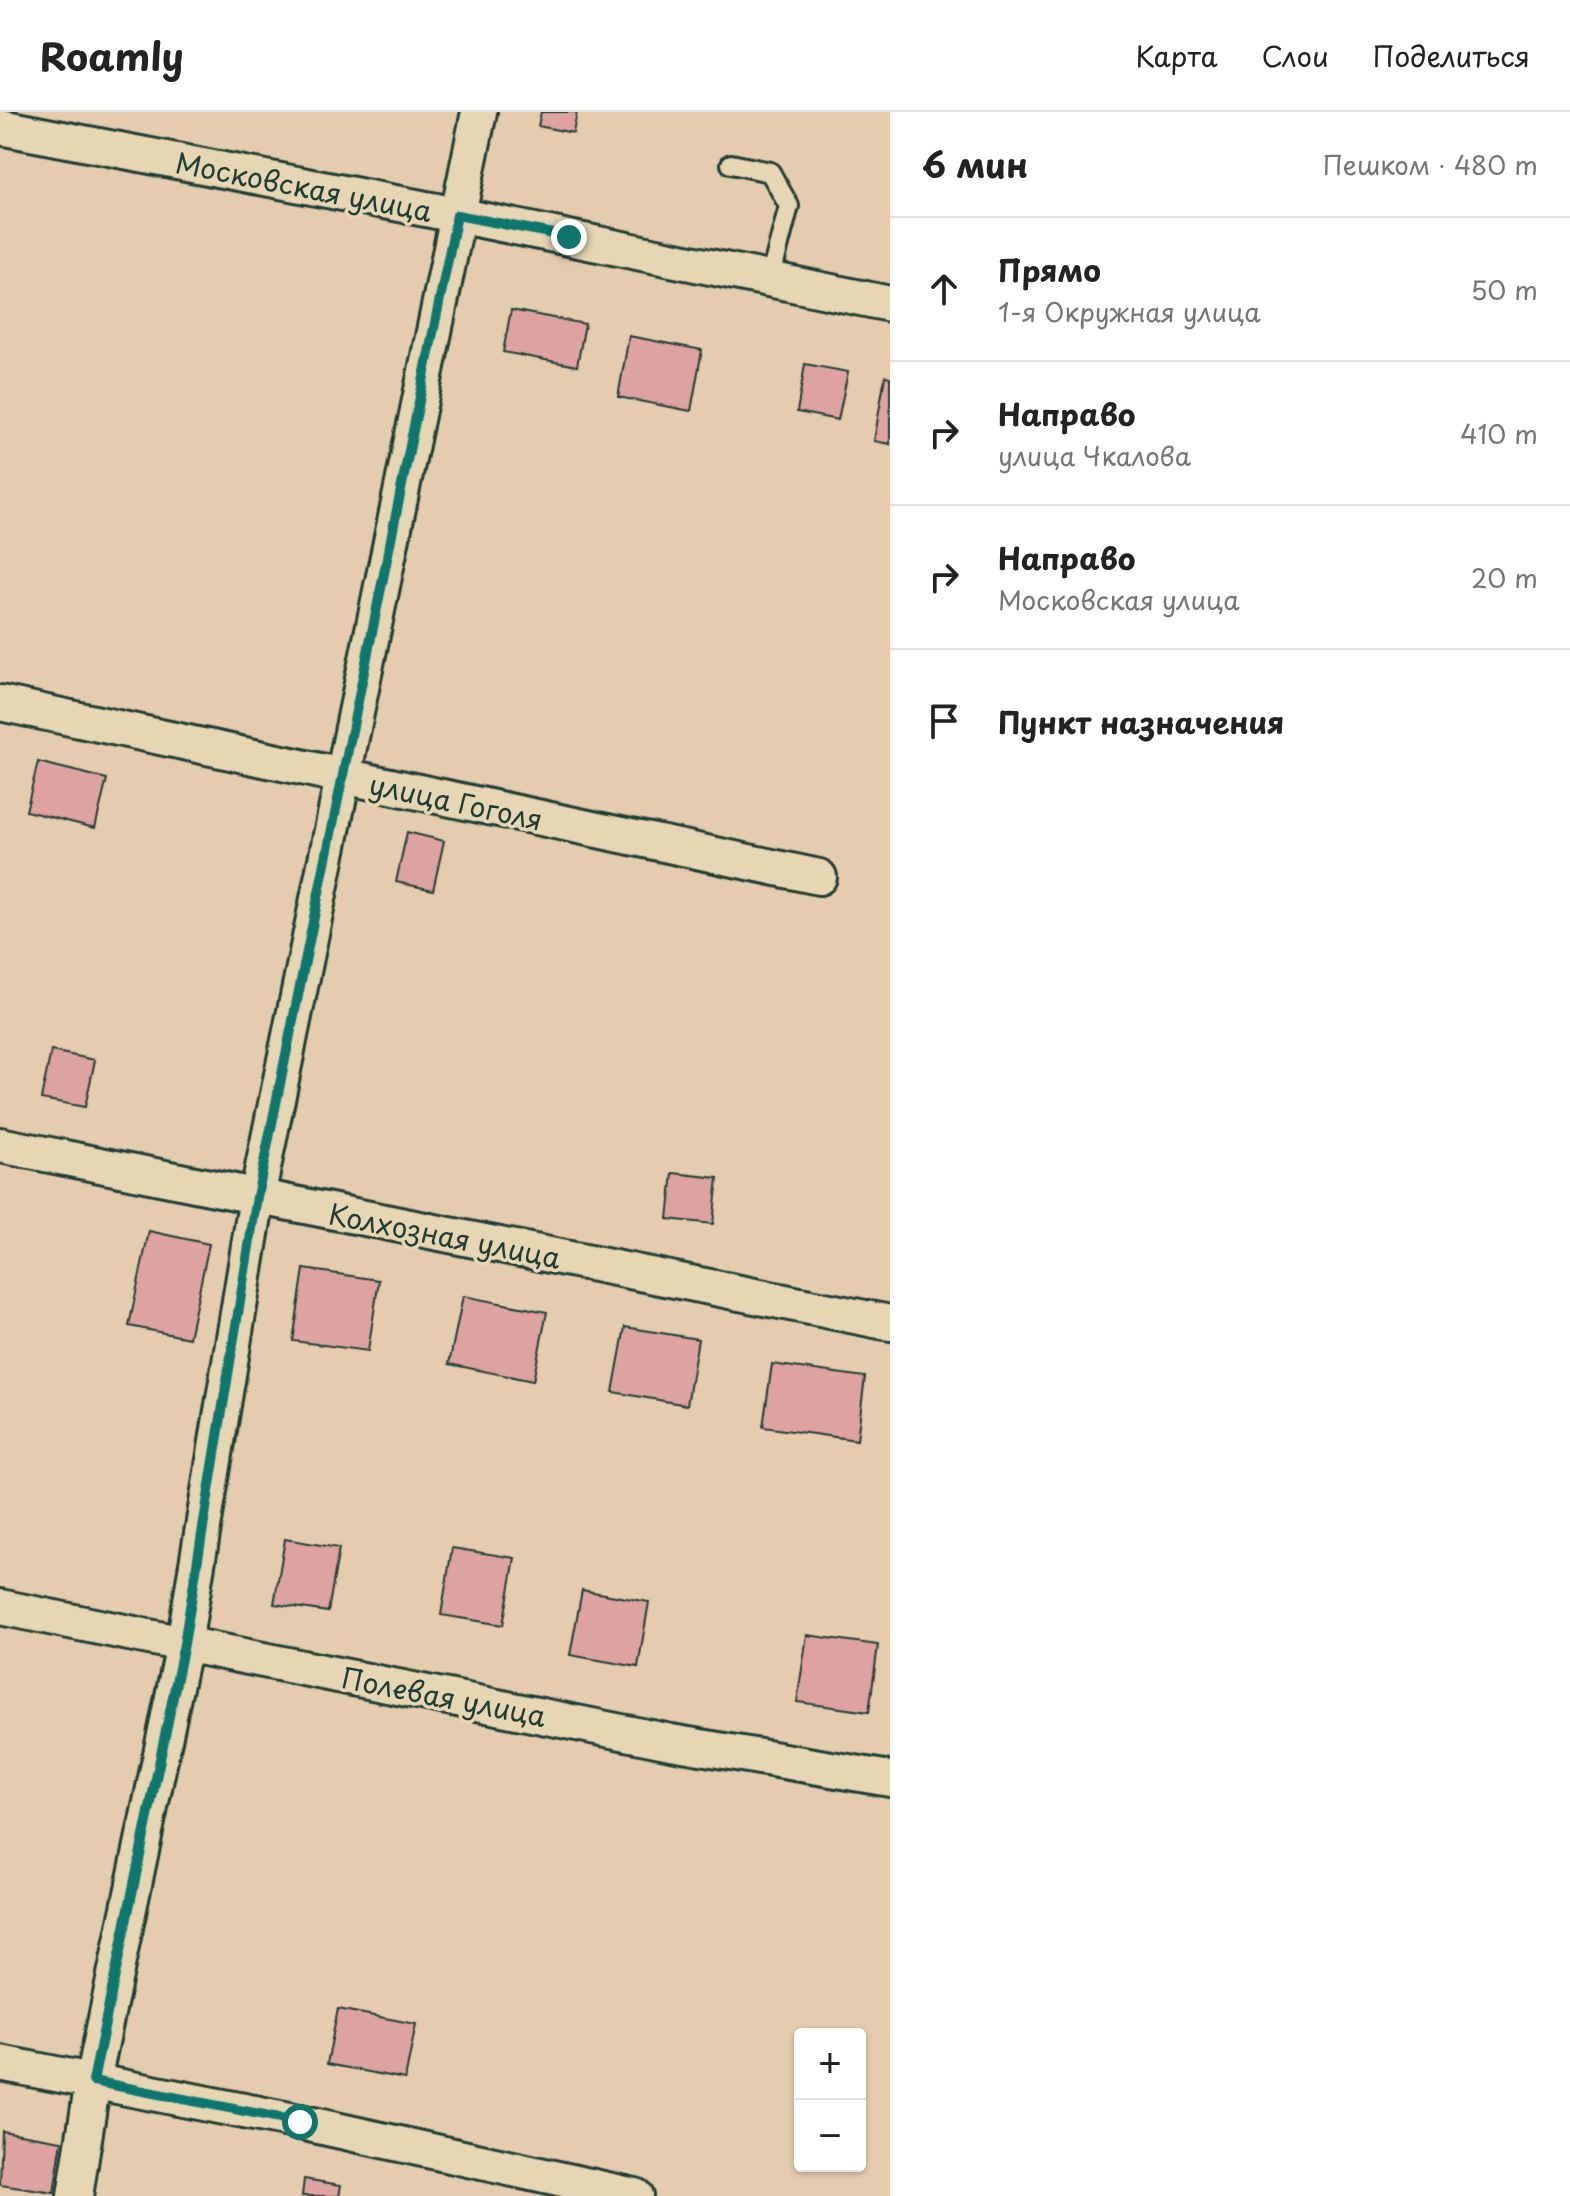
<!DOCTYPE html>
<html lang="ru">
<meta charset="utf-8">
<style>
body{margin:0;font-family:"Playpen Sans",sans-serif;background:#f6f6f6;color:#222}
.controls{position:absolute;right:24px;bottom:24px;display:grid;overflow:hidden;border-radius:8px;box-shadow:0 2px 6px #0004}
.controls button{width:72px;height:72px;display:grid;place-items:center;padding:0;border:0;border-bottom:2px solid #e0e0e0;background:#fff;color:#222;font:40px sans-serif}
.stop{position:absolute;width:24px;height:24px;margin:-18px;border:6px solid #0f766e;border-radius:50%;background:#fff}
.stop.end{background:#0f766e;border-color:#fff;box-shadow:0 2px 8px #0008}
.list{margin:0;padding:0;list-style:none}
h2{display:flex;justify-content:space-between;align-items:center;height:104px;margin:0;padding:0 32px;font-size:34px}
h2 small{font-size:26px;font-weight:400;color:#767676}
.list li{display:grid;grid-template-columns:52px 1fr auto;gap:24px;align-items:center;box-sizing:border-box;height:144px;padding:0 32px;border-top:2px solid #e0e0e0}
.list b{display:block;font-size:30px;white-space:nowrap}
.list p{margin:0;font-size:26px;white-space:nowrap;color:#767676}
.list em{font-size:26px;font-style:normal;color:#767676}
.icon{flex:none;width:44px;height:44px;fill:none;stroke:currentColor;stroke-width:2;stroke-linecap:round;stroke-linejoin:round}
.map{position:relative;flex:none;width:890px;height:2084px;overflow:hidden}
header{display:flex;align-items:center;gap:48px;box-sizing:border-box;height:112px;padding:0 40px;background:#fff;border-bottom:2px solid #e0e0e0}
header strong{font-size:38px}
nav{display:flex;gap:44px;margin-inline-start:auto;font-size:28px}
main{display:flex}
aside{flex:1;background:#fff}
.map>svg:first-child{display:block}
.building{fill:#dea3a1;stroke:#1f3d34;stroke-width:2}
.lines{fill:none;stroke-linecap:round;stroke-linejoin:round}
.service-casing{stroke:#1f3d34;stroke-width:24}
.minor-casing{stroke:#1f3d34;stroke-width:40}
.service{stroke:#e7d6b3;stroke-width:18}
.minor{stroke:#e7d6b3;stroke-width:34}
.route{stroke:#0f766e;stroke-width:10}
.labels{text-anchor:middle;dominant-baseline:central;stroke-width:7;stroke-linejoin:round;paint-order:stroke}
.street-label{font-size:28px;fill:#1f3d34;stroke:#e7d6b3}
</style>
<header>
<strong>Roamly</strong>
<nav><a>Карта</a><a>Слои</a><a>Поделиться</a></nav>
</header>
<main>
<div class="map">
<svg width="890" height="2084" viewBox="0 0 890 2084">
<rect width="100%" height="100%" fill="#e5ccaf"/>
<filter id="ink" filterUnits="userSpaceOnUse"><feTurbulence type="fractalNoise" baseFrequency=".0125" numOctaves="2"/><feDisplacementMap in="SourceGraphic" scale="16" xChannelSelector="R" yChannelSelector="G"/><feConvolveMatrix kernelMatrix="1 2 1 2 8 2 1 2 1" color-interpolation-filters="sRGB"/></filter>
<g filter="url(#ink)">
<g class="building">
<polygon points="541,0 577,0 573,21 538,14"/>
<polygon points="511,198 585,212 577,254 503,240"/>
<polygon points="629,224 702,238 691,299 618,285"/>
<polygon points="805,252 848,260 838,308 797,300"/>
<polygon points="885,264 890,265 890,332 874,329"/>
<polygon points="38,650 107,667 95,716 26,699"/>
<polygon points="407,720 444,729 433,778 396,770"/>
<polygon points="51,939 95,948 85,995 41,987"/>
<polygon points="673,1061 718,1066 713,1112 668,1107"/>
<polygon points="149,1119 209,1132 189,1226 129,1214"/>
<polygon points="304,1157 379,1168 368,1239 293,1229"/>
<polygon points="463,1184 547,1200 533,1269 449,1252"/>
<polygon points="625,1215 698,1227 687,1293 613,1280"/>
<polygon points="772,1252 865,1265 857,1328 763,1315"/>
<polygon points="285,1427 339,1436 328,1500 274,1492"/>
<polygon points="452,1436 515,1446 503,1513 441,1503"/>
<polygon points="582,1478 649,1490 638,1555 570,1543"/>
<polygon points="807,1523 878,1533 869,1600 797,1590"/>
<polygon points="338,1897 416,1912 405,1967 327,1952"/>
<polygon points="2,2019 62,2029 54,2081 0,2073"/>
<polygon points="304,2067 341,2073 339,2084 302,2084"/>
</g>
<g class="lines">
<defs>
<polyline id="service" points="731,52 770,60 789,94 770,167"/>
<g id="minor">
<polyline points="0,15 457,103 890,192"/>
<polyline points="0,591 819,765"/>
<polyline points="0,1033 890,1211"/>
<polyline points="0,1495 671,1630 890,1667"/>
<polyline points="0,1951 300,2010 635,2084"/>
<polyline points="75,2084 93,1969 184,1532 257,1085 479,0"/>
</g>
</defs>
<use href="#service" class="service-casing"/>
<use href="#minor" class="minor-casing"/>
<use href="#service" class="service"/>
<use href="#minor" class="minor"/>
</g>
</g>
<g class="lines" filter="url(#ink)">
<polyline class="route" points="300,2010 93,1969 184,1532 257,1085 457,103 569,125"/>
</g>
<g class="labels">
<g class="street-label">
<text transform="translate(304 74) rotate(11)">Московская улица</text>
<text transform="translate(456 689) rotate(12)">улица Гоголя</text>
<text transform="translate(445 1123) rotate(11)">Колхозная улица</text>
<text transform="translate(444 1584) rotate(11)">Полевая улица</text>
</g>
</g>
</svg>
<div class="controls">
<button>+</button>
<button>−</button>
</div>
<div class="stop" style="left:300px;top:2010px"></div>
<div class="stop end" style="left:569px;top:125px"></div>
</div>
<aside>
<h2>6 мин<small>Пешком · 480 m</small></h2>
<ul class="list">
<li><svg class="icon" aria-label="ahead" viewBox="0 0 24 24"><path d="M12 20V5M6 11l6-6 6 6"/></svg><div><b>Прямо</b><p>1-я Окружная улица</p></div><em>50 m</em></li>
<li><svg class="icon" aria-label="right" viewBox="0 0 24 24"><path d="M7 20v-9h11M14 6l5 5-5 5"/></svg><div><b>Направо</b><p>улица Чкалова</p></div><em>410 m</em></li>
<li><svg class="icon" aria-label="right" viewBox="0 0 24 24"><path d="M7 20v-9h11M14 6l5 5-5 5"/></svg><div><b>Направо</b><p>Московская улица</p></div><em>20 m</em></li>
<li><svg class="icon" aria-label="arrive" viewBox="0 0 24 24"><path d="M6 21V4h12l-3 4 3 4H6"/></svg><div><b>Пункт назначения</b></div></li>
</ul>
</aside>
</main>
